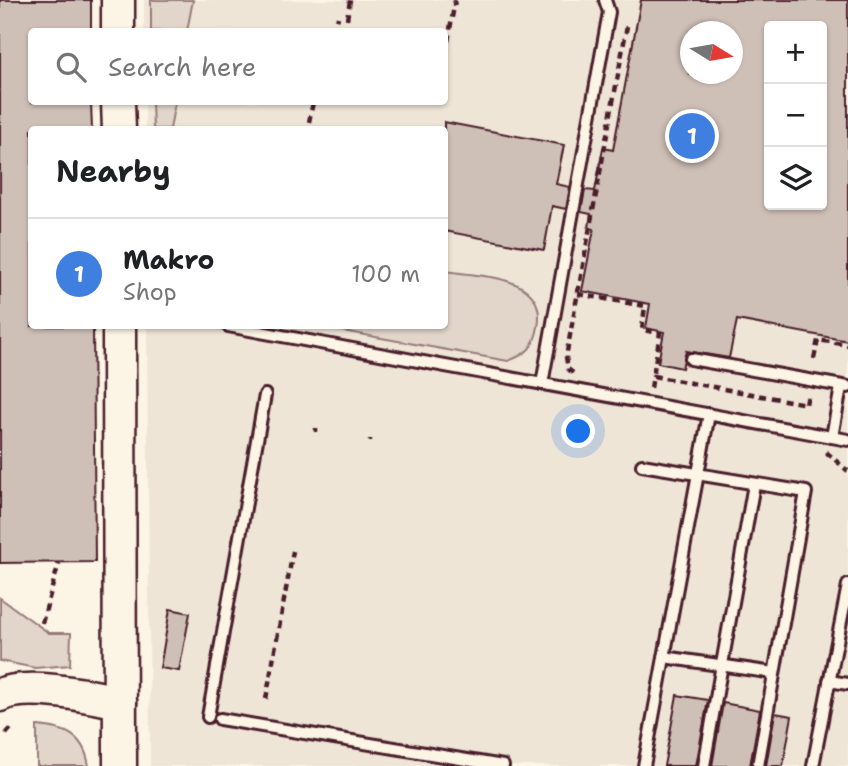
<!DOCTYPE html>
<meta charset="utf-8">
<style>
body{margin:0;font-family:"Shantell Sans",sans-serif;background:#f2f2f2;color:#202124}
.controls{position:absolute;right:21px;top:21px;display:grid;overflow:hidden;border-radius:7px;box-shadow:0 2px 5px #0004}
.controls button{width:63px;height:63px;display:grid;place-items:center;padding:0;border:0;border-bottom:2px solid #e0e0e0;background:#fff;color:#202124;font:35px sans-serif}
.compass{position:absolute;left:680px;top:21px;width:63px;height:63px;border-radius:50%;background:#fff;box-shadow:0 2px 5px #0004;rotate:101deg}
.you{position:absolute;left:579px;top:432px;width:24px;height:24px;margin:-18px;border:5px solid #fff;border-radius:50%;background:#1a73e8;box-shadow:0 0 0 10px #1a73e833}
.badge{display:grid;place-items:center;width:46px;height:46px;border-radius:50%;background:#111827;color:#fff;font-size:23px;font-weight:700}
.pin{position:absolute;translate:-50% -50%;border:4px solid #fff;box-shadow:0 2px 7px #0006}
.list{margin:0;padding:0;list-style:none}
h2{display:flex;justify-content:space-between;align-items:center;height:91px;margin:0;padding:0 28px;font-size:30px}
h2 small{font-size:23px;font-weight:400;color:#757577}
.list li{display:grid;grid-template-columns:46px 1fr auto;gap:21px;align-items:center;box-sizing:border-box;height:112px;padding:0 28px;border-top:2px solid #e0e0e0}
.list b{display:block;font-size:26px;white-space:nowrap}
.list p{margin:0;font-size:23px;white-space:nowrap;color:#757577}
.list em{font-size:23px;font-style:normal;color:#757577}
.icon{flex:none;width:38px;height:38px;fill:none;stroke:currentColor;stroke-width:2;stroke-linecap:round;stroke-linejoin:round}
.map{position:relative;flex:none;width:848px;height:766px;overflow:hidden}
.search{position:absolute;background:#fff;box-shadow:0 2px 5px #0004;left:28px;top:28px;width:420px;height:77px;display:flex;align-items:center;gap:18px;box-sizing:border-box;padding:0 24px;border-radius:7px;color:#757577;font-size:26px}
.panel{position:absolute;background:#fff;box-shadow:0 2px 5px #0004;left:28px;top:126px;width:420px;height:203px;border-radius:7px}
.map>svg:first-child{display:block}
.built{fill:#eee5d7;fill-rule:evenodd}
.green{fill:#e2d5ca;stroke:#967a7a;stroke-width:2}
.building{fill:#cfc0b7;stroke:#4a1f2b;stroke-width:2;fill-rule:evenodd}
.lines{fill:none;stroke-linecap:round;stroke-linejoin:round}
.lane-casing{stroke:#4a1f2b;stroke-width:16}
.secondary-casing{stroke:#4a1f2b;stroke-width:37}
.path{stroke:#4a1f2b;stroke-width:4.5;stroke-dasharray:7 5;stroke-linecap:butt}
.lane{stroke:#fcf5e5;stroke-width:10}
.secondary{stroke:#fcf5e5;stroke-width:32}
</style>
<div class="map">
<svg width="848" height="766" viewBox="0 0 848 766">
<rect width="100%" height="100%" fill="#fcf5e5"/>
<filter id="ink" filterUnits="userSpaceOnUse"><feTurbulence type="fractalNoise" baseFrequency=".0143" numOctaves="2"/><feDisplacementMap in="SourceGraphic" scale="14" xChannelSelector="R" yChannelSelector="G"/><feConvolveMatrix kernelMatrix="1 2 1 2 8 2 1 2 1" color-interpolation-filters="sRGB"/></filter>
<g filter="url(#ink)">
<path class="built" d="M144,0h704v766h-698l-3,-440h297v-196l-299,-1v-27h299v-70l-300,-1zM769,26h53v179h-53zM690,32h42v42h-42z"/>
<g class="green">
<polygon points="151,0 193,0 187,31 151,31"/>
<polygon points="152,102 175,102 170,129 153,129"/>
<path d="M445,271c36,6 103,3 93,56 -4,21 -11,27 -30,34l-193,-35h129z"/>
<polygon points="0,598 49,633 71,633 70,665 35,668 0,661"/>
<path d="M37,726c29,2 47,9 52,40h-52z"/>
</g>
<g class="building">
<polygon points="0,0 91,0 91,32 32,32 32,102 91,102 92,130 32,130 32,326 93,326 95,562 0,563"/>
<path d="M641,0h207v341l-111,-21 -8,38 -43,-7 -4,17 -24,-5 6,-31 -18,-4 4,-24 -68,-13 12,-62 -5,-1 2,-14 -10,-2 4,-22 10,1 8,-43 10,2zM769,26h53v179h-53zM690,32h42v42h-42z"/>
<polygon points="444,122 564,145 556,184 570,187 566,209 552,206 544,250 444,231"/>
<polygon points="170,609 190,613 179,671 160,668"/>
<polygon points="677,695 708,700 696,766 664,766"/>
<polygon points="723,703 760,710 750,766 712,766"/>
<polygon points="775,713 792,716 783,766 766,766"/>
</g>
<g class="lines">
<defs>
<g id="lane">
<polyline points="228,326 848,440"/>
<polyline points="691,359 848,387"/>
<polyline points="542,384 609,12 605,0"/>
<polyline points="832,437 841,387"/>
<polyline points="642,465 806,492 758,766"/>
<polyline points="664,657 774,673"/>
<polyline points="829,681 848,684"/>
<polyline points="208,717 265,395"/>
<polyline points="220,719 503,766"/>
<polyline points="644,766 709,414"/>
<polyline points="704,766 754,484"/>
<polyline points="813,766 848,585"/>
</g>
<g id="secondary">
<polyline points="118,0 118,32"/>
<polyline points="118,102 119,130"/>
<polyline points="119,326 120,766"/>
<path d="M0,695c28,-13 90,1 120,7"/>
</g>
</defs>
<use href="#lane" class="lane-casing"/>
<use href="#secondary" class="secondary-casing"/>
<g class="path">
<polyline points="347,19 350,0"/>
<polyline points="335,32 338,17"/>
<polyline points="444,65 455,0"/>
<polyline points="309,122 313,102"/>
<polyline points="578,294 645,306 642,330 660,333 653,376"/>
<polyline points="814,359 818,340 848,345"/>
<polyline points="573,373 568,369 566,357 627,26"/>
<polyline points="651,388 653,376 806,404 808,395"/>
<polyline points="316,432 316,428"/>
<polyline points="370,441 370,439"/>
<polyline points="826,452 848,471"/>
<polyline points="42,623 59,563"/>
<polyline points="266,699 293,551"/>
<polyline points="6,734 14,725"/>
</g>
<use href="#lane" class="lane"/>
<use href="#secondary" class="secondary"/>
</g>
</g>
</svg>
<div class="controls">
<button>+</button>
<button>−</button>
<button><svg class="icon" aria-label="layers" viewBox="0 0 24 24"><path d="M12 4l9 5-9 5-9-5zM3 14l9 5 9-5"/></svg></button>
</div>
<svg class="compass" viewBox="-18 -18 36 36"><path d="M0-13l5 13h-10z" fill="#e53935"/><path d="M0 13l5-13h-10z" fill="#757577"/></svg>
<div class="you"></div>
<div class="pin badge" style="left:692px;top:136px;background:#3f7fe0">1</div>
<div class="search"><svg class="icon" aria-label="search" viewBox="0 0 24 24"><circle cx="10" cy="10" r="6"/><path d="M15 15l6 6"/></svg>Search here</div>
<section class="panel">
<h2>Nearby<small></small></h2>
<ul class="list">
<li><span class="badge" style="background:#3f7fe0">1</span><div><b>Makro</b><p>Shop</p></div><em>100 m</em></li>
</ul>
</section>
</div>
